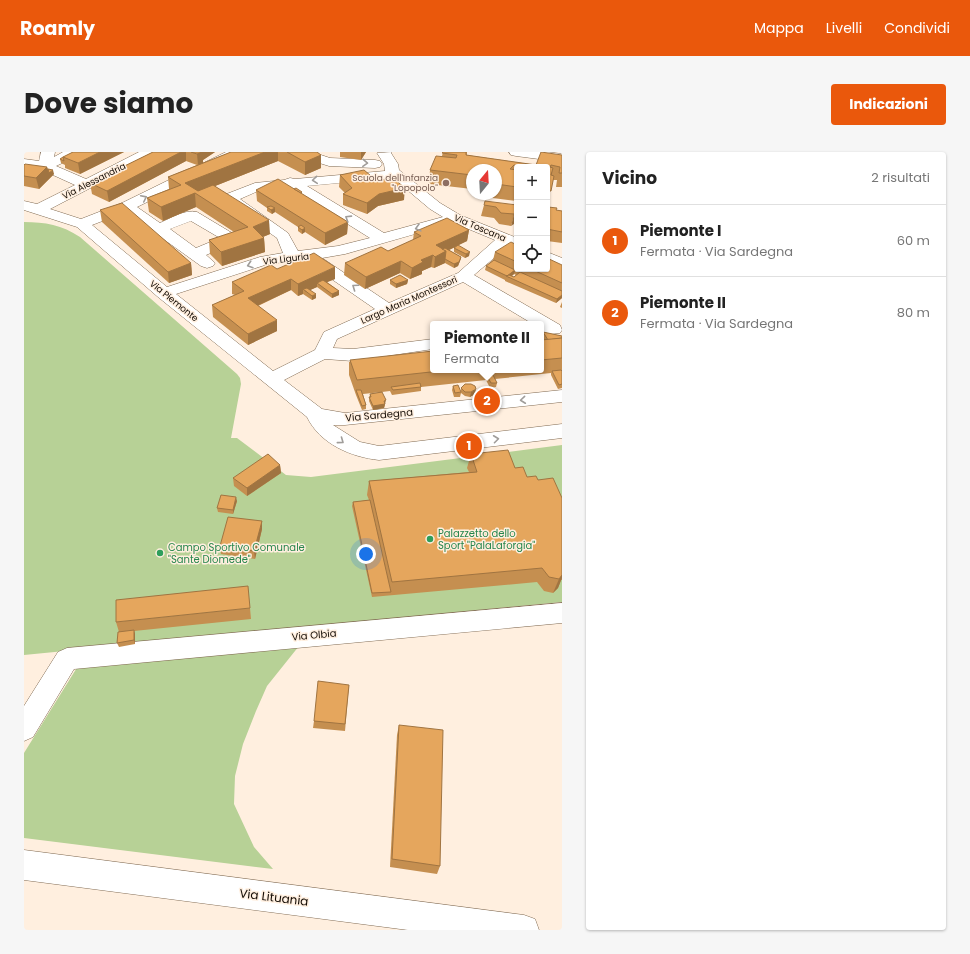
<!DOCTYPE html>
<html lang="it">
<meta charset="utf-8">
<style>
body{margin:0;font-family:Poppins,sans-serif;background:#f6f6f6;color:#222}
.controls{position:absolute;right:12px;top:12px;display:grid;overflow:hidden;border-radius:4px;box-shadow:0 1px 3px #0004}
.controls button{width:36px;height:36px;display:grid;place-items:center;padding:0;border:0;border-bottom:1px solid #e0e0e0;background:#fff;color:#222;font:20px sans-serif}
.compass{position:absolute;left:442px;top:12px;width:36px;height:36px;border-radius:50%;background:#fff;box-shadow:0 1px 3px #0004;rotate:18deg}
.you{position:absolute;left:342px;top:402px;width:14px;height:14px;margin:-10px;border:3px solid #fff;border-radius:50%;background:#1a73e8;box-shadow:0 0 0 6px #1a73e833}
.badge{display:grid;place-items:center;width:26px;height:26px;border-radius:50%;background:#ea580c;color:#fff;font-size:13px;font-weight:700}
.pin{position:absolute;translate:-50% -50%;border:2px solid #fff;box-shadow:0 1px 4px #0006}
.popup{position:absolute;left:406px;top:169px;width:114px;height:52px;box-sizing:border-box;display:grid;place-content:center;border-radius:4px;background:#fff;filter:drop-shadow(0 1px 3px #0005);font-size:13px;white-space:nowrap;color:#767676}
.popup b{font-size:15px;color:#222}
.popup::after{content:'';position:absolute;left:50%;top:100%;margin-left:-8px;border:8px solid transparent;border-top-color:#fff}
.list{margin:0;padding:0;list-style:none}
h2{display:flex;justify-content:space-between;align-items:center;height:52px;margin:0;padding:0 16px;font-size:17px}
h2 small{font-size:13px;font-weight:400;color:#767676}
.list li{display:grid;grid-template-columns:26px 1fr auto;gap:12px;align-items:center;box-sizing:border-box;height:72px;padding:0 16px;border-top:1px solid #e0e0e0}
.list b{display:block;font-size:15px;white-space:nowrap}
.list p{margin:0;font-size:13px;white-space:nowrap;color:#767676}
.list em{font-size:13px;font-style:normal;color:#767676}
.icon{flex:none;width:22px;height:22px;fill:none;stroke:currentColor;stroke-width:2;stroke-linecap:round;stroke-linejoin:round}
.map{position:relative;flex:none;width:538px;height:778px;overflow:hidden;border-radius:4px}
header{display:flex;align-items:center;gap:24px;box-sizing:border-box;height:56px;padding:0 20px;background:#ea580c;color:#fff}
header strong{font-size:19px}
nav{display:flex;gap:22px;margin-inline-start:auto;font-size:14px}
.intro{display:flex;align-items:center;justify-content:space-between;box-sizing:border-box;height:96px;padding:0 24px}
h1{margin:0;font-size:28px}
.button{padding:10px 18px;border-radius:4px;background:#ea580c;color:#fff;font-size:14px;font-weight:700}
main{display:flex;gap:24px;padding:0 24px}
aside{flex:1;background:#fff;border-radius:4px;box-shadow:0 1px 3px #0004}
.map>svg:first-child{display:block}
.green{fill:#b7d196}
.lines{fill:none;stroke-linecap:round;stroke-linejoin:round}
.minor-casing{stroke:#806a52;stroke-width:1}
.minor{fill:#fff;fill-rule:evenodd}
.wall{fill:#c58f50;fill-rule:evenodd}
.shaded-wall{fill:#a07441}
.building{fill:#e5a65d;stroke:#a07441}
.oneway{stroke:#a09d9a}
.education-dot{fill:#8d6e63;stroke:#ffefdf;stroke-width:1.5}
.leisure-dot{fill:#2e9e5b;stroke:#ffefdf;stroke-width:1.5}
.labels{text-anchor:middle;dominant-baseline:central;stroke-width:3;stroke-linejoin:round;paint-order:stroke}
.far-education-label{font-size:9px;fill:#785e54;stroke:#ffefdf;text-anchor:end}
.far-street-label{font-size:9px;fill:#120a03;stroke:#ffefdf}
.street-label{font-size:10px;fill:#120a03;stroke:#ffefdf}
.leisure-label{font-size:10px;fill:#27864d;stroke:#ffefdf;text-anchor:start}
.near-street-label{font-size:12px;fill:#120a03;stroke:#ffefdf}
</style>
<header>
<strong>Roamly</strong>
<nav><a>Mappa</a><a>Livelli</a><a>Condividi</a></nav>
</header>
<div class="intro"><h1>Dove siamo</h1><a class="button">Indicazioni</a></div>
<main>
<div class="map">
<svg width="538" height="778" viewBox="0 0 538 778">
<rect width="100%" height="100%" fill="#ffefdf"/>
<g class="green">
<path d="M0,70c21,0 38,3 56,15l157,137 3,4 1,6 -10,54h6l49,37 25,2 251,-32v157l-538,53z"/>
<polygon points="275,494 243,534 232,559 219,592 211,624 210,652 230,695 249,717 0,686 0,601 54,514"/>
</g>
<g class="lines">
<defs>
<g id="minor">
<path d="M17,0h14l-1,5 9,-5h18l-2,3 -23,11 30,13 53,-27h17l-2,3 -104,54 31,10 41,-16 104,-51h18l-2,3 -105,52 23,16c11,-5 25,-14 37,-11l40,24 3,3 -3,3 -31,13 9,8 -2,3 -6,2 -6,-2 -75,-54 -34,13 75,62 93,-30 23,-4 -6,-15 -53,-37 -2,-3 2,-3 31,-12 29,-3 6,-2 5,1 90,-8 -1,-7 -7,-11 15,-1 -1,1 7,11 1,6 41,33 20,12 57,23v11l-9,-3 -34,29 86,50 2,5 -2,3 -19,2v-11h-8l-70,-42 -126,57 -4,9 20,1 80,-10v10l-80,12 -28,-2 -41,21 38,29 23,4 217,-23v12l-217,23h-12l27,17 19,4 183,-22v14l-183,22c-28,-3 -59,-16 -72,-43l-149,-120 -81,-70 -53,-17v-9l13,3 38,-19 -33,-15 -18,-3v-8l15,2zM369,26l37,31 13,8 -59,16 -77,-47zM266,36l80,50 -32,8 -40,5 -10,-18 -48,-34 18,-8zM167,69l29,17 -24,10 -26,-19zM430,71l41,17 -37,33 -69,30 -67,-45 23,-4zM280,108l71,49 -51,23 -9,18 -42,21 -97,-77 92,-30z"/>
<polygon points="268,0 288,0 306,6 351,8 356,9 358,12 356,15 351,16 305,14 270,3"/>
<polygon points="485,0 523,0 538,2 538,10 492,4 487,3"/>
<polygon points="523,100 538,106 538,117 523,111"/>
<polygon points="538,451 538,471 50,517 9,585 0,589 0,554 34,500 43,496"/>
<polygon points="0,698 500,763 511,767 515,778 384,778 0,728"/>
</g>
</defs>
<use href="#minor" class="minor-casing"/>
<use href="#minor" class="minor"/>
</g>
<g class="wall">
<polygon points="49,0 100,0 56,22 41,16 41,13 37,11 36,7"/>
<polygon points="129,0 191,0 179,8 179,11 207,0 293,0 297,3 297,16 281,23 254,9 191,34 246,82 239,85 240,86 241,100 198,114 186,102 185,88 210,80 172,55 139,69 125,60 123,46 145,37 144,25 173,13 162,9 85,50 68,42 66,31"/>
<polygon points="316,0 342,0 337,8 316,5"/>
<polygon points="419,0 443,0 443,3 512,13 538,3 538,35 532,35 533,28 529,28 523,53 523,15 493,15 493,49 461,45 462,42 472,42 472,18 448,18 448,37 405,32 406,18 418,4"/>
<polygon points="0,13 23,15 24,17 30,22 15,37 0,34"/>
<polygon points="316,23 353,29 380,48 354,54 343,62 319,53 319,42 321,41 315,35"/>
<polygon points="232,38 278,42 324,70 323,82 301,93 281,80 278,82 274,79 274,75 251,60 248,62 243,59 243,56 233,49"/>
<polygon points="460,53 493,53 487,74 475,72 470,66 457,64"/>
<polygon points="76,58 167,111 168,123 145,131 78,70"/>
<polygon points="523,58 538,59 538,91 523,89"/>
<polygon points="445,78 443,89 434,93 445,104 441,106 430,100 430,96 431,95 425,98 437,105 436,109 434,114 430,116 421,111 410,116 407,115 398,119 398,122 386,127 376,121 341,137 320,123 321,111 364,99 389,88 390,80"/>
<path d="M493,93v24h30l15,-4v33l-6,5 -51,-22v-1l-20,-10 1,-4 7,-6 2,-8zM490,122l2,1 -2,2 -2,-1z"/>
<polygon points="253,117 311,127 303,130 315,139 315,143 308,146 293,135 286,138 292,146 288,148 279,142 274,144 267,138 234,154 253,179 224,193 189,165 188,153 211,143 208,142 208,130"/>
<polygon points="366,128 384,128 383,132 372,136 366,132"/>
<polygon points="538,150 538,156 536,155"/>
<polygon points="519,180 538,184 538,236 534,237 527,223 527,221 471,227 473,231 472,235 466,236 462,228 397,235 397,239 368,243 366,239 358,240 361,253 360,256 349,258 345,249 346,242 358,240 339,242 342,253 342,257 338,258 332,243 325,223 325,210 326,210 326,208 409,218 517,218 517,188 520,188 518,185"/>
<polygon points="429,234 437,240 437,236 451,242 446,245 441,244 437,241 436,245 430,245 428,238"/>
<polygon points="447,302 491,316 503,325 514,328 538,346 538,428 537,428 534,436 529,441 520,439 513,430 348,445 328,354 329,350 345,348 343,343 345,329 445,320 443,316"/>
<polygon points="256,313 257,321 223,344 210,334 209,326"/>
<polygon points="213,349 209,362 194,360 193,356"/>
<polygon points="238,369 238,377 231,407 197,402 196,394"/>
<polygon points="226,456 227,467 110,479 111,482 111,492 95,495 93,491 95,480 92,470"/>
<polygon points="325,533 321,579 289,576 290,569"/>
<polygon points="375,573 416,714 413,722 366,715 373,583"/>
</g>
<g class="shaded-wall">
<polygon points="76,0 100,0 56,22 54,11"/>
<polygon points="157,0 162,0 162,9 85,50 83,39"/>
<polygon points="175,0 191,0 179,8 179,11 174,13 173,2"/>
<polygon points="241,0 254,0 254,9 171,42 172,55 139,69 137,55 161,31"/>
<polygon points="337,0 342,0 337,8"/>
<polygon points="297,3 297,16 281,23 281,10"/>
<polygon points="23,15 25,21 29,18 30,22 15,37 12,26"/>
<polygon points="381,36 380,48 354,54 343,62 343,51 355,42"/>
<polygon points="251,56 251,60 248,62 247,58"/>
<polygon points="493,60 493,70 487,74 490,62"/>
<polygon points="245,68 246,82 229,89 229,75"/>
<polygon points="324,70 323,82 301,93 301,81"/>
<polygon points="281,76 281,80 278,82 278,78"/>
<polygon points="445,78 443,89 415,103 412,93"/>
<polygon points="240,86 241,100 198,114 197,100"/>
<polygon points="422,99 421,111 410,116 411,105"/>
<polygon points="446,100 445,104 441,106 442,102"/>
<polygon points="409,103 407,115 398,119 398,122 386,127 388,116 397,108"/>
<polygon points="437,105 436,109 434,114 430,116 430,112"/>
<polygon points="377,109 376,121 341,137 342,125"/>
<polygon points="167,111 168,123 145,131 144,120"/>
<polygon points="311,115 311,127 296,133 293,131 293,135 282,140 279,137 279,142 274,144 274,132"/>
<polygon points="491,118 490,122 485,126 483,124"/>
<polygon points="267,127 267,138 224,158 224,146"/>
<polygon points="384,128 383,132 372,136 372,132"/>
<polygon points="315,139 315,143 308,146 308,142"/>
<polygon points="292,142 292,146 288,148 288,144"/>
<polygon points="538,143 538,146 532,151 533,147"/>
<polygon points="253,168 253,179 224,193 224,182"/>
<polygon points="452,237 451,242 446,245 447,240"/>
<polygon points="362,248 360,256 349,258 349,254"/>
<polygon points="256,313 257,321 223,344 223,336"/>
<polygon points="212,345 213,349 209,362 209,358"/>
<polygon points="238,369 238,377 231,407 230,399"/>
<polygon points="538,423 538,426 534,436 529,441 535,427"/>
<polygon points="110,478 111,482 111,492 110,488"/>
</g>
<g class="building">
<polygon points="49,0 76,0 54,11 39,5"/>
<polygon points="129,0 157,0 83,39 66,31"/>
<polygon points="167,0 178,0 173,2"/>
<polygon points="207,0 241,0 161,31 174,39 189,33 245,68 229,75 240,86 197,100 185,88 224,75 171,41 137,55 123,46 157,33 144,25"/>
<polygon points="263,0 293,0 297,3 281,10"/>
<polygon points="419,0 442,0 442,3 512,13 517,0 538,3 538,21 535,21 536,15 527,13 526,15 529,16 527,23 530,24 527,39 523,38 523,15 500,15 490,13 486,17 493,18 493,35 472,32 472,18 448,18 448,23 406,18 412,4 432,6 433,3 418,1"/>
<polygon points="39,5 40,9 36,7"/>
<polygon points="1,12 23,15 12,26 0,24 0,13"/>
<polygon points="24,17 29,18 25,21"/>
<polygon points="340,18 353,29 369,26 381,36 355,42 343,51 319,42 328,36 316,23"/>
<polygon points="254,27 324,70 301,81 232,38"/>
<polygon points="272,36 278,40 277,41 270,37"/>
<polygon points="461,49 493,53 493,60 490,62 477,61 472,55 460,53"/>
<polygon points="98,51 167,111 144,120 76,58"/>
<polygon points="247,54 251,56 247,58 243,55"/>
<polygon points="524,55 533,56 532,58 538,59 538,80 523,77 523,58"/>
<polygon points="423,66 445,78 412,93 422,99 411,105 409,103 397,108 399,110 388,116 377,109 342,125 321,111 357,95 364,99 397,84 390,80"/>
<polygon points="277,73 281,76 278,78 274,75"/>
<polygon points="487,90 493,93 493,110 471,100"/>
<polygon points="434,93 446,100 442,102 430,96"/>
<polygon points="421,96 437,105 435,110 430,112 421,107 422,99 418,97"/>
<polygon points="290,101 311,115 274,132 267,127 224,146 253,168 224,182 188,153 220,139 208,130 247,113 253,117"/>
<polygon points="523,106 538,113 538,131 507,117 523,117"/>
<polygon points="470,108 491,118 483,124 462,114"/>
<polygon points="496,120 538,139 538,143 533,147 482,124 485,123 490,125"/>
<polygon points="376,123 384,128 372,132 366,128"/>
<polygon points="299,128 315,139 308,142 293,131"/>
<polygon points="283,136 292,142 288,144 279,137"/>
<polygon points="519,180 538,184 538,186 524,188"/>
<polygon points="538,186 538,206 517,208 517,188"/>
<polygon points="409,199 409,218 425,218 333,228 326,208"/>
<polygon points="537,218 538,219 538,232 535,233 528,219"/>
<polygon points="469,223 473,231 467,231 463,224"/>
<polygon points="396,231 397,235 369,238 367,235"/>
<polygon points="441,232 447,232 451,234 452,237 447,240 441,240 437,236"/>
<polygon points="434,233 437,240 431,241 429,234"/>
<polygon points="332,238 337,238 342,253 338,254"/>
<polygon points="358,240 362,248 360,249 361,252 349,254 345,245 347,245 346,242"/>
<polygon points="484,298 491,316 499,315 503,325 512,324 514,328 529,326 538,346 538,423 535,427 525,425 518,416 368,430 345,329 453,320 447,302"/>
<polygon points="244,302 256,313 223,336 209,326"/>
<polygon points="197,343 212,345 209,358 193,356"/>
<polygon points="346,348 367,440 348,441 329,350"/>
<polygon points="204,365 238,369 230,399 196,394"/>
<polygon points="224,434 226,456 92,470 92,448"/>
<polygon points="110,478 110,488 93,491 94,480"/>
<polygon points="294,529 325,533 321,572 290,569"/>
<polygon points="375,573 419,578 416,714 368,707"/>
</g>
<defs><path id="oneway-chevron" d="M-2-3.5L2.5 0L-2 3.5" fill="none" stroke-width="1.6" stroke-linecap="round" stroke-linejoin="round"/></defs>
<g class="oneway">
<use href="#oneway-chevron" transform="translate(341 11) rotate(3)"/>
<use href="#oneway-chevron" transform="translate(291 28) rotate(175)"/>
<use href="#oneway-chevron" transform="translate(120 46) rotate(-26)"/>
<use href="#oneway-chevron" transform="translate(324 66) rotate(-148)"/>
<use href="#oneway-chevron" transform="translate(394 76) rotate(165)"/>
<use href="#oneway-chevron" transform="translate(226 113) rotate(162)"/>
<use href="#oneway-chevron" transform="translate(331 135) rotate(-145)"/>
<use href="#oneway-chevron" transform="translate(499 248) rotate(174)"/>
<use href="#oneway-chevron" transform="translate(472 287) rotate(-7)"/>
<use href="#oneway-chevron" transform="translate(317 289) rotate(36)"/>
</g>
<circle class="education-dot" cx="422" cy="31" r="4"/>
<g class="leisure-dot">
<circle cx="406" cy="387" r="4"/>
<circle cx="136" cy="401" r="4"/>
</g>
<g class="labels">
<g class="far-education-label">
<text x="414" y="26">Scuola dell'Infanzia<tspan x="414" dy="10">"Lopopolo"</tspan></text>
</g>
<g class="far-street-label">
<text transform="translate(70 29) rotate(-27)">Via Alessandria</text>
<text transform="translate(456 76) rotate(23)">Via Toscana</text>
<text transform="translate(262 107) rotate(-7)">Via Liguria</text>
<text transform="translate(385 148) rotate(-24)">Largo Maria Montessori</text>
<text transform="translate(150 149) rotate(39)">Via Piemonte</text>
</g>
<g class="street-label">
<text transform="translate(355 263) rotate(-5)">Via Sardegna</text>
<text transform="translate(290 483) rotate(-5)">Via Olbia</text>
</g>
<g class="leisure-label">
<text x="414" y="381">Palazzetto dello<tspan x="414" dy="12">Sport "PalaLaforgia"</tspan></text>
<text x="144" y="395">Campo Sportivo Comunale<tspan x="144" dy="12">"Sante Diomede"</tspan></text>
</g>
<g class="near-street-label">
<text transform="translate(250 745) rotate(7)">Via Lituania</text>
</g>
</g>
</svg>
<div class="controls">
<button>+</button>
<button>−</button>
<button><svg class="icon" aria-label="locate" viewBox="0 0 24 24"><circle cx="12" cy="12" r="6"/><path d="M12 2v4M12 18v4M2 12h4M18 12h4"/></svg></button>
</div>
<svg class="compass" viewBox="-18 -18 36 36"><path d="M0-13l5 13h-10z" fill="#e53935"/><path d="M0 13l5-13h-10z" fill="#767676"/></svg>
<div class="you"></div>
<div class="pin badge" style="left:445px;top:294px">1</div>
<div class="pin badge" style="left:463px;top:249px">2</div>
<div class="popup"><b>Piemonte II</b>Fermata</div>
</div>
<aside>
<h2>Vicino<small>2 risultati</small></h2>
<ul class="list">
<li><span class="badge">1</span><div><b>Piemonte I</b><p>Fermata · Via Sardegna</p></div><em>60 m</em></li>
<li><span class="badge">2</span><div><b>Piemonte II</b><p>Fermata · Via Sardegna</p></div><em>80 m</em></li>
</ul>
</aside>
</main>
